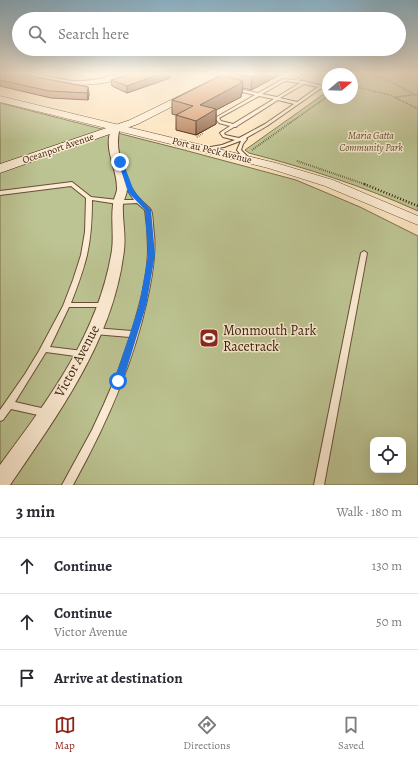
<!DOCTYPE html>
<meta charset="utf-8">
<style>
body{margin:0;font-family:Alegreya,serif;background:#f7f7f7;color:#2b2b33}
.controls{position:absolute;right:12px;bottom:12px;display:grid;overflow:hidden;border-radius:8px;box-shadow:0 4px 16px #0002}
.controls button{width:36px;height:36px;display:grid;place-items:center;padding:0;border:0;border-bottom:1px solid #e1e1e2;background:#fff;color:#2b2b33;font:20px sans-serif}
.compass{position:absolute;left:322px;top:68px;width:36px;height:36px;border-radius:50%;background:#fff;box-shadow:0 4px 16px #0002;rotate:71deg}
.stop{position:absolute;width:12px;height:12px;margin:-9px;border:3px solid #1a73e8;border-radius:50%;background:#fff}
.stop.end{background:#1a73e8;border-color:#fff;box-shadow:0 1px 4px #0008}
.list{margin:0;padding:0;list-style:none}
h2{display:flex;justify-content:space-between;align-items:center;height:52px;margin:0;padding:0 16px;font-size:17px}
h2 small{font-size:13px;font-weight:400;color:#7c7c81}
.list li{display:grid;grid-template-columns:26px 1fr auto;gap:12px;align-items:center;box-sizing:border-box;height:56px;padding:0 16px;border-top:1px solid #e1e1e2}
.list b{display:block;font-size:15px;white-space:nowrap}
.list p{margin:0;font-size:13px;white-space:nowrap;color:#7c7c81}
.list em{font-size:13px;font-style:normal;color:#7c7c81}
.icon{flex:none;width:22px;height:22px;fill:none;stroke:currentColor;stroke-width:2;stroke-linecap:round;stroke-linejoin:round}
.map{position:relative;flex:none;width:418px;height:485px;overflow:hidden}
.search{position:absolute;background:#fff;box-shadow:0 4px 16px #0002;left:12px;right:12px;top:12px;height:44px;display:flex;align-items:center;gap:10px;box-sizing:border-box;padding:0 14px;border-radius:22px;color:#7c7c81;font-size:15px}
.sheet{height:220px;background:#fff}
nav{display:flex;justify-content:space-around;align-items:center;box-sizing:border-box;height:56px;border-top:1px solid #e1e1e2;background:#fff;font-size:11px;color:#7c7c81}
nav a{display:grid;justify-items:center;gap:2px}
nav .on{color:#8f2418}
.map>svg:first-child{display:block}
.green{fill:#bdc493;stroke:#7a704d;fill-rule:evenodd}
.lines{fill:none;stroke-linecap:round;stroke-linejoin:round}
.service-casing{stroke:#684e35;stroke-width:2}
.minor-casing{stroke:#684e35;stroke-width:2}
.tertiary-casing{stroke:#684e35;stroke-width:1}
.secondary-casing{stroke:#361c07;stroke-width:1}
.path-far2{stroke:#361c07;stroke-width:1.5;stroke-dasharray:0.5 1;stroke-linecap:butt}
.path-far1{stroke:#361c07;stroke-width:2;stroke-dasharray:0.5 1.5;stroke-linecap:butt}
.path{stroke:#361c07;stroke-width:2.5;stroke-dasharray:1 2;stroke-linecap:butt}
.service{fill:#fdedd5;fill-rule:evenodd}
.minor{fill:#fdedd5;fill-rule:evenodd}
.tertiary{fill:#fdedd5;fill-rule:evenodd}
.secondary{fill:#fdedd5;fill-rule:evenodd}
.wall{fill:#b7815c;stroke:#361c07}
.shaded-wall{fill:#95694b;stroke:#361c07}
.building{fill:#d5966b;stroke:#361c07}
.route{fill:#1a73e8}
.labels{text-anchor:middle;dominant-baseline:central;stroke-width:3;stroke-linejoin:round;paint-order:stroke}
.far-park-label{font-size:10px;font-style:italic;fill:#5e4e31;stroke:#fdedd5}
.far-street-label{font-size:10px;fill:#361c07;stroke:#fdedd5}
.near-poi-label{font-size:14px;fill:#361c07;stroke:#fdedd5;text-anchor:start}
.near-street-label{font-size:14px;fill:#361c07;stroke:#fdedd5}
</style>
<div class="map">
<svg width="418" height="485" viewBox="0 0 418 485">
<rect width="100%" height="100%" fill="#fce4bf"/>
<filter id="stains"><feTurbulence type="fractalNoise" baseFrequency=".005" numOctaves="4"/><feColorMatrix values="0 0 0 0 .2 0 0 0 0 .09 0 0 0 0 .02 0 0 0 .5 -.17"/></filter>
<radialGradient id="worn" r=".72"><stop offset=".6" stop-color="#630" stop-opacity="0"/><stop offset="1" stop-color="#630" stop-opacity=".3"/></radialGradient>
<g class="green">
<path d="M354,73h64v138c-55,-25 -111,-43 -169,-58l-4,-3 83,-59v7h24v-24z"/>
<path d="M0,103l184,47 112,30 64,27 58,29v249h-418zM373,440h30v30h-30z"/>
</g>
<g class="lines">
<defs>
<g id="service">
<path d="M306,73h3l-10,8h5l19,5 5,-1v2l-8,2 -53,37 -21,12 1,1 -4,5 -2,6 7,7v2h-4l-7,-9 4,-9h-1l-16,6 -19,3v-2l17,-3 13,-5 -12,-3 -3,-4 1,-1 9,-6 -11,-3 -4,-5 40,-23 -21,-5v-2l24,5 25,-14 12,1zM285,81l15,2 -23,14 -15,-3zM304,84l14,3 -21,15 -17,-4zM259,96l15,3 -41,25 -12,-3 -2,-3zM278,100l16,4 -29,20 -26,14 -14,-3 -1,-2 10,-6h2l1,-1z"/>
<polygon points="346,73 349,73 345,74"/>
<path d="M72,182l19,15 27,3h16l-8,-12 1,-1h4c3,4 5,9 9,12 3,4 8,7 11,11 2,4 2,19 3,24 2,22 -2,44 -7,66 -14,65 -42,127 -74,185h-11l30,-55 12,-26 13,-30 13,-37 -36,-3 -3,-1 -1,-2 1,-2 3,-1 38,3c8,-27 16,-55 16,-83 0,-13 -1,-25 -3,-38l-8,-7 -19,1 -26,-4c0,19 -1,37 -5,55 -4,17 -10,32 -16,48h36l2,2 -2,2h-38l-19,40 33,4 3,1 1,2 -1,2 -3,1 -37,-5 -31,50 35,8 1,3 -1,3 -3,1 -36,-8 -8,11 -3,1v-11l25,-36 14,-23 24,-45 10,-26 8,-25 4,-23 1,-34 -15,-12 -71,9v-4z"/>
<polygon points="364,251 367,253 324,485 314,485 361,253"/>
</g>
<g id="minor">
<path d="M22,73c19,0 37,8 56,8 19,1 36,-8 55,-8 -23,16 -88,15 -111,0z"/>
<polygon points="211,73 221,73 223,75 220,77"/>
<path d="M113,125l7,2c-7,26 6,39 7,62 0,5 -3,10 -4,15 -1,15 3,30 1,46 -10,89 -65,163 -114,235h-10v-20c49,-66 99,-132 112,-215 2,-15 -1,-30 1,-45 0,-5 3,-10 4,-15 1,-22 -16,-42 -4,-65z"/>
</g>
<polygon id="tertiary" points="0,96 276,163 333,180 418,216 418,225 325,186 268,168 0,102"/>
<polygon id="secondary" points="226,73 238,73 138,124 0,173 0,164 130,120"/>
</defs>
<use href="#service" class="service-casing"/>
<use href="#minor" class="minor-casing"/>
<use href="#tertiary" class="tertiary-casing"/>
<use href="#secondary" class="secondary-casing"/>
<g class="path-far2">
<path d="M354,77c22,-8 44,10 64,19"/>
<polyline points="352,86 390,95 418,109"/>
<polyline points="396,97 413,95"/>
<polyline points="290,123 328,96"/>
</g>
<g class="path-far1">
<polyline points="197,137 203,133"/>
<polyline points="252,150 291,122"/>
<polyline points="297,161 367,185"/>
</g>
<polyline class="path" points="364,184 418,206"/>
<use href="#service" class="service"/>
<use href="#minor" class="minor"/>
<use href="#tertiary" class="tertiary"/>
<use href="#secondary" class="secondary"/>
</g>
<g class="wall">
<polygon points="0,73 88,87 89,94 88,100 51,98 0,86"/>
<polygon points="135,73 170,73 170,78 127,93 112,86 111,80"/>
<polygon points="229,73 283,73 255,88 251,90 243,88 242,94 241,94 241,97 216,110 216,124 196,135 176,130 176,115 172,114 172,100 228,77"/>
</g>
<g class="shaded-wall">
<polygon points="163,73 170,73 170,78 127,93 127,86"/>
<polygon points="261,73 283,73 255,88 251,90 252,77"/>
<polygon points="243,81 242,94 241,94 241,97 216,110 216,124 196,135 196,121 200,105"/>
<polygon points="88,87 89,94 88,100 87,93"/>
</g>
<g class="building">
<polygon points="0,73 17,73 88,87 87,93 49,91 0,80"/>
<polygon points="135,73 163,73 127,86 111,80"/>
<polygon points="233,73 261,73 252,77"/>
<polygon points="222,76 243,81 240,82 241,83 200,105 216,109 196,121 176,115 193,106 172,100 216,78"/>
</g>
<linearGradient id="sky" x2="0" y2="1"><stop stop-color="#8bb8d1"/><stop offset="0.52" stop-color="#fef3e2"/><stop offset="1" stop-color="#fef3e2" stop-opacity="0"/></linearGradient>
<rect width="418" height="141" fill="url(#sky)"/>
<polygon class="route" points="118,161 123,162 134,191 151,210 155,255 146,306 123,381 118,385 114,381 139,306 148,255 145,210 128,192"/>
<defs>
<symbol id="stadium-square" viewBox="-11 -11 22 22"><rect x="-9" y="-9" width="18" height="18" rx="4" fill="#8f2418" stroke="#fdedd5"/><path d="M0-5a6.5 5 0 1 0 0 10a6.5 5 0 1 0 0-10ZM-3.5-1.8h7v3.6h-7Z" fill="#fff"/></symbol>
</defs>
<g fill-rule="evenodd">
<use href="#stadium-square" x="198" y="327" width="22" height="22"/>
</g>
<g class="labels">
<g class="far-park-label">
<text x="371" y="135">Maria Gatta<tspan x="371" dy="12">Community Park</tspan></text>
</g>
<g class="far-street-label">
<text transform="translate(58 148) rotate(-19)">Oceanport Avenue</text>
<text transform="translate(212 150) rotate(14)">Port au Peck Avenue</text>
</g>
<g class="near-poi-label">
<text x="223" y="330">Monmouth Park<tspan x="223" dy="16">Racetrack</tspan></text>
</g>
<g class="near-street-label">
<text transform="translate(77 361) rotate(-62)">Victor Avenue</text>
</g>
</g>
<rect width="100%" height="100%" filter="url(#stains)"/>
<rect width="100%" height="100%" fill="url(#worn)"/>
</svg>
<div class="controls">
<button><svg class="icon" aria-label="locate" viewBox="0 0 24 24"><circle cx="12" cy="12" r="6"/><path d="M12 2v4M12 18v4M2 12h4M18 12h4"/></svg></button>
</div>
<svg class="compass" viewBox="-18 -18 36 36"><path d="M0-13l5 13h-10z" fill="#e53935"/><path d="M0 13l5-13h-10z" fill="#7c7c81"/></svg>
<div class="stop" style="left:118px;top:381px"></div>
<div class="stop end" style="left:120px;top:162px"></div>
<div class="search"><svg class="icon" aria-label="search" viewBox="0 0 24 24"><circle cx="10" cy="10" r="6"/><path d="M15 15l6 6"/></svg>Search here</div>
</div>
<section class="sheet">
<h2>3 min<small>Walk · 180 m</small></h2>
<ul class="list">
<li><svg class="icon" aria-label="ahead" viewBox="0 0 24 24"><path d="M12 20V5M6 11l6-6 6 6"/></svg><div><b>Continue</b></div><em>130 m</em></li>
<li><svg class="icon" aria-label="ahead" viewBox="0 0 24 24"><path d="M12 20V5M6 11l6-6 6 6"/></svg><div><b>Continue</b><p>Victor Avenue</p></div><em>50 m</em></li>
<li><svg class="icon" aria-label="arrive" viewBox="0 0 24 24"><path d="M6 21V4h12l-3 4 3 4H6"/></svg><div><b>Arrive at destination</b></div></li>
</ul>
</section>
<nav>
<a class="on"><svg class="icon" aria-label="map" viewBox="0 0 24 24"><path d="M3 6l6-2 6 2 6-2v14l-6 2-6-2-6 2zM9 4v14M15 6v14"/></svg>Map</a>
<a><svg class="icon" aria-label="directions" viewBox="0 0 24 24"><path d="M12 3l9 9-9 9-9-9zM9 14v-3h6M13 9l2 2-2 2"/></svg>Directions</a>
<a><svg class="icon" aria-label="saved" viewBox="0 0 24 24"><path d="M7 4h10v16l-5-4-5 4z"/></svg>Saved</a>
</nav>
